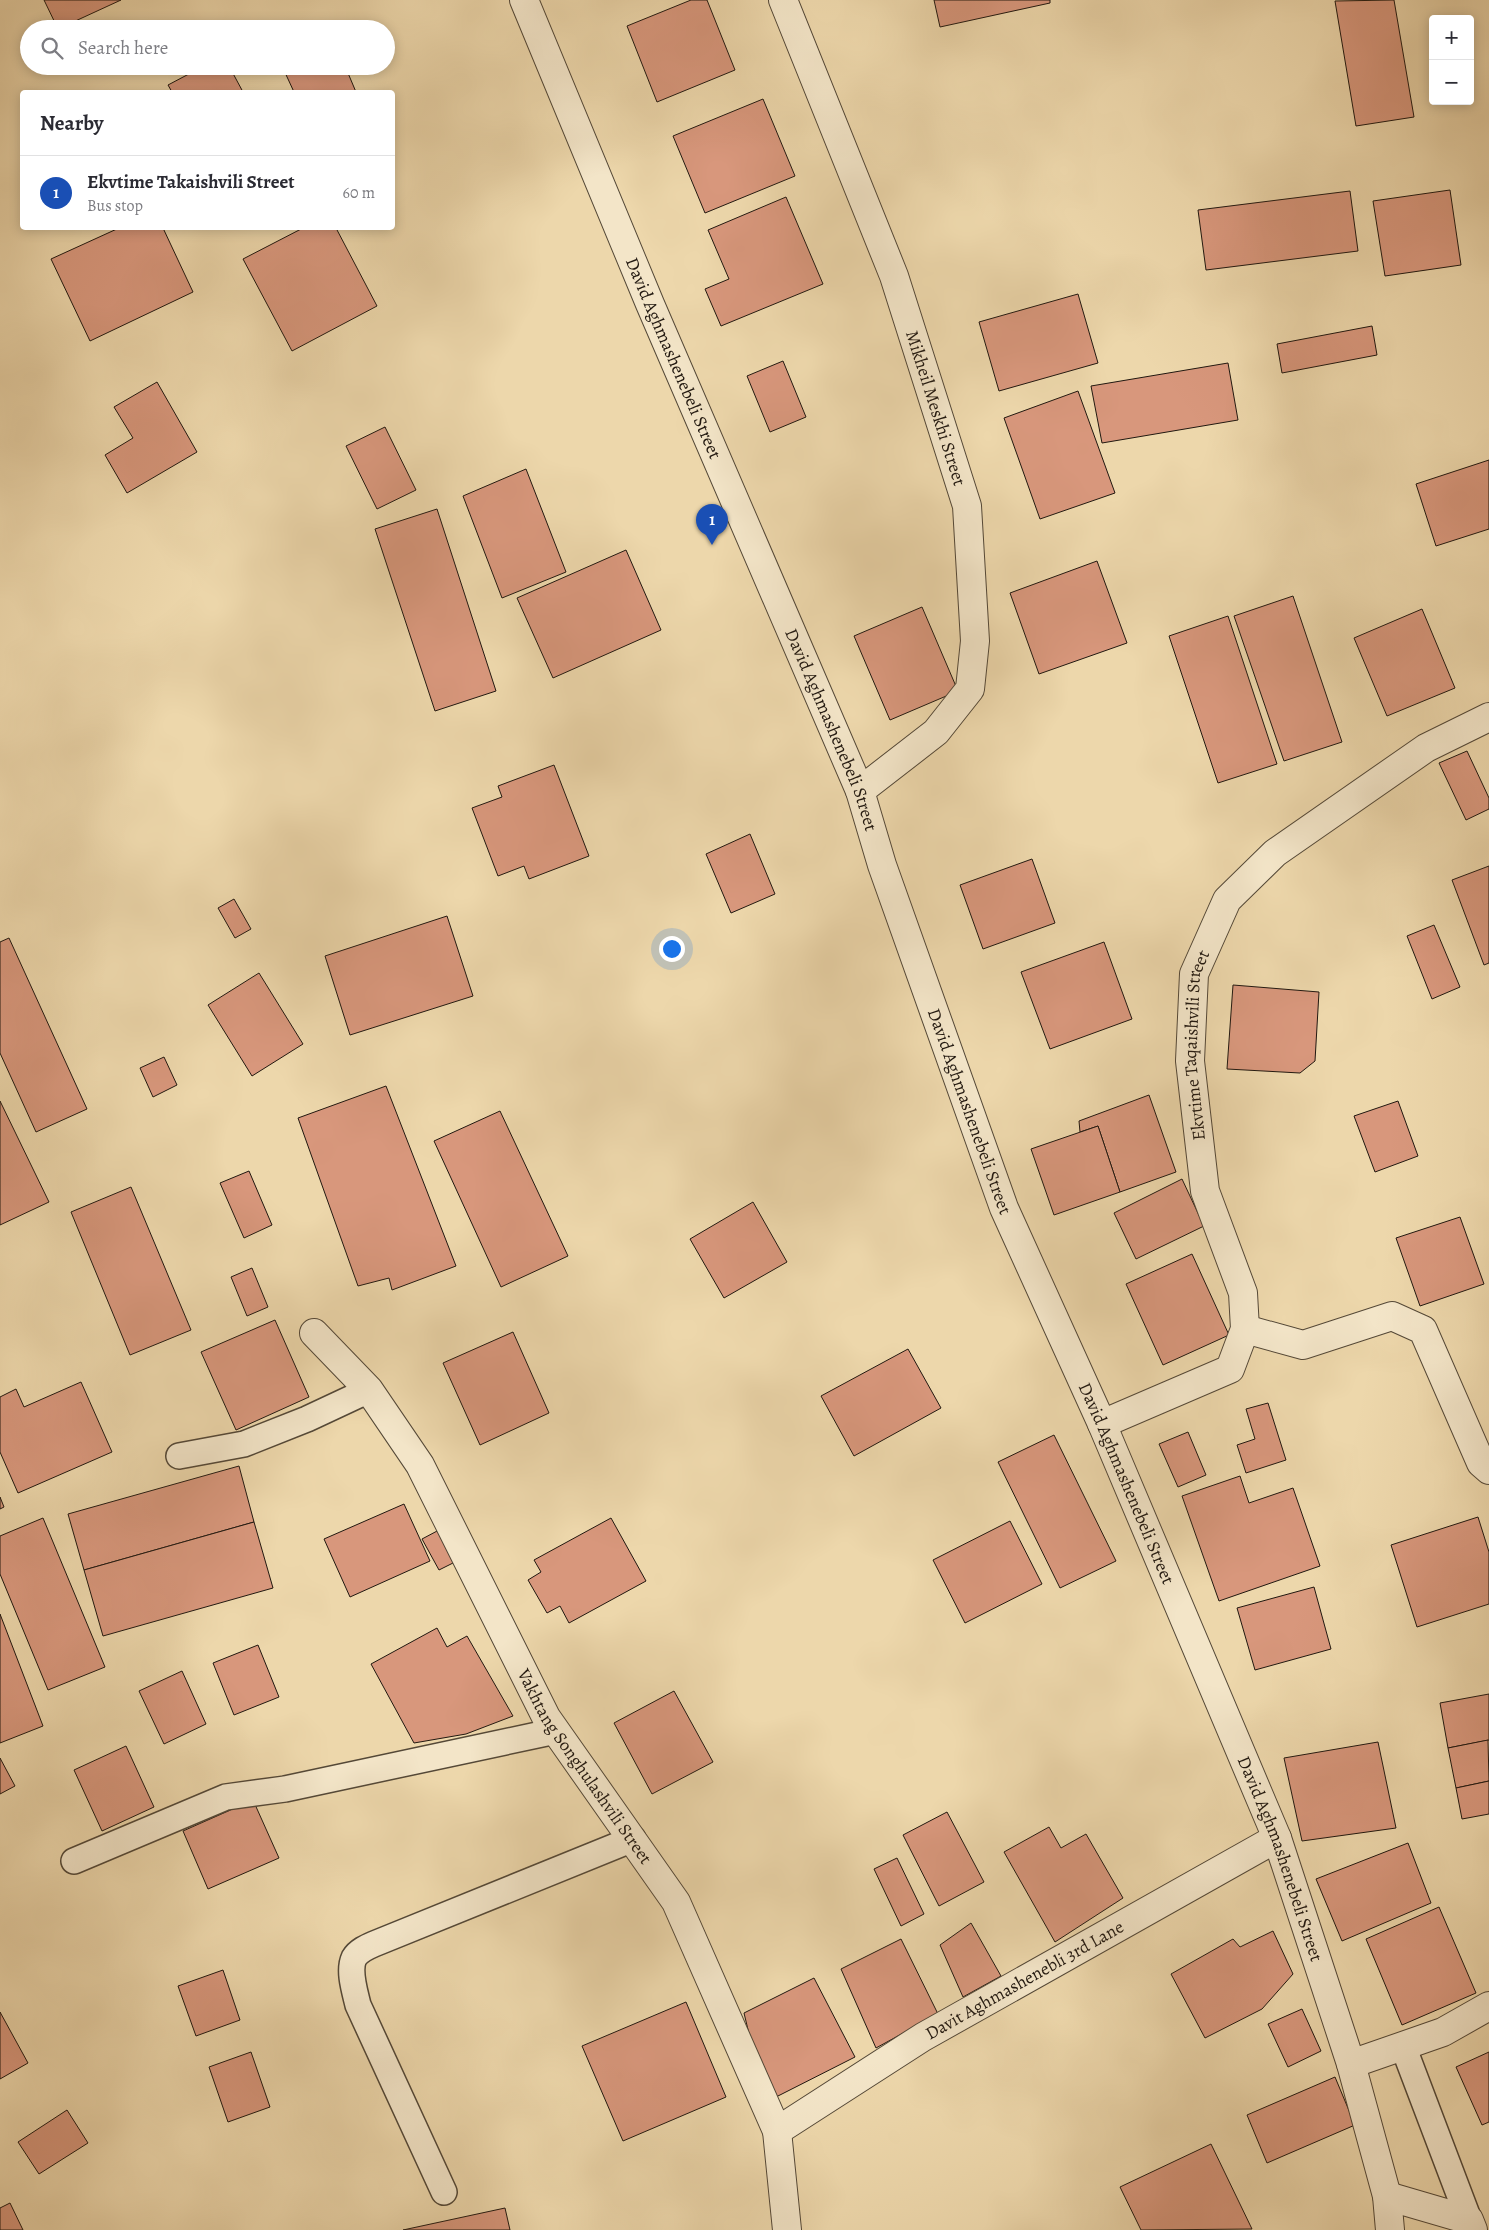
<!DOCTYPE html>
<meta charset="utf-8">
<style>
body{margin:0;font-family:Alegreya,serif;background:#f2f2f3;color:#2b2b33}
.controls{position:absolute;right:15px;top:15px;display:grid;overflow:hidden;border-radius:5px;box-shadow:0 2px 12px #0003}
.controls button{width:45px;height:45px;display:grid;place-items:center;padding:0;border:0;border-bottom:1px solid #e1e1e2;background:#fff;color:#2b2b33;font:25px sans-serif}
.you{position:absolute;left:671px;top:948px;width:18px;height:18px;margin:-12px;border:4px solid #fff;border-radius:50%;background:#1a73e8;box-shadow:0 0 0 8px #1a73e833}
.badge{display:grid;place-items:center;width:32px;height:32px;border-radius:50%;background:#8f2418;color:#fff;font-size:16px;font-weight:700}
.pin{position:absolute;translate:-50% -41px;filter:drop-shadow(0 1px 2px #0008)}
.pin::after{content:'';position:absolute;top:26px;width:18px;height:15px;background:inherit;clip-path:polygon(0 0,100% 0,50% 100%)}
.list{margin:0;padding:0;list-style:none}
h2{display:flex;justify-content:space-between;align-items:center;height:65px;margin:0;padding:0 20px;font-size:21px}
h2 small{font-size:16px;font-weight:400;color:#7c7c81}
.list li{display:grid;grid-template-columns:32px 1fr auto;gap:15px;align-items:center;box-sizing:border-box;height:75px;padding:0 20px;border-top:1px solid #e1e1e2}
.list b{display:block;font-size:19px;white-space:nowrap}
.list p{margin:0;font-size:16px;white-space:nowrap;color:#7c7c81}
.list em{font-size:16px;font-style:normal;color:#7c7c81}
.icon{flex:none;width:28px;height:28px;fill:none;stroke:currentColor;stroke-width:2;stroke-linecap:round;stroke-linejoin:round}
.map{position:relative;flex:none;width:1489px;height:2230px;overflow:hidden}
.search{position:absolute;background:#fff;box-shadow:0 2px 12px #0003;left:20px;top:20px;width:375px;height:55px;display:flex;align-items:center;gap:12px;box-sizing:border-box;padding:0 18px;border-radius:28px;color:#7c7c81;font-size:19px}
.panel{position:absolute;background:#fff;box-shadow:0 2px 12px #0003;left:20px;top:90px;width:375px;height:140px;border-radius:5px}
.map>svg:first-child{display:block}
.building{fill:#d8977c;stroke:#211810}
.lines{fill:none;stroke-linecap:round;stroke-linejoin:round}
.service-casing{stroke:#544837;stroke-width:28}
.minor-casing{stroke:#544837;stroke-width:30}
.tertiary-casing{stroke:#544837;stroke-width:30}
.service{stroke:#f3e5c8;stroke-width:25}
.minor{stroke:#f3e5c8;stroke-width:28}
.tertiary{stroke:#f3e5c8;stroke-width:28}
.labels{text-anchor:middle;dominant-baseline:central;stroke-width:4;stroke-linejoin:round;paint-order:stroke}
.street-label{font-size:18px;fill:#211810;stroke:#f3e5c8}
</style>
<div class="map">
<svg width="1489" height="2230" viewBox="0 0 1489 2230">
<rect width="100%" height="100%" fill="#edd7ab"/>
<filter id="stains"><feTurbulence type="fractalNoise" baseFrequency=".004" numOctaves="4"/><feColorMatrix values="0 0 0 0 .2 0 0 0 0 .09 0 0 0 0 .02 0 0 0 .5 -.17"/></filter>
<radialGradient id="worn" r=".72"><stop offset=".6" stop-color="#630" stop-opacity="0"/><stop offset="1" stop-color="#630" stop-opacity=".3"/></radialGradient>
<g class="building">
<polygon points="44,0 121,0 58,29"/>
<polygon points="691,0 707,0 735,70 657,102 627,26"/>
<polygon points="934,0 1050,0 1050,3 940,27"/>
<polygon points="1394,0 1414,117 1356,126 1335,1"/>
<polygon points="326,22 329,29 311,29"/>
<polygon points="204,66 229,66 243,92 172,92 168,85"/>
<polygon points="282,66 345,66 356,92 294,92"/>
<polygon points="763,99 795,176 705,213 673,136"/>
<polygon points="1450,190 1461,265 1385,276 1373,201"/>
<polygon points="1350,191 1358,251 1206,270 1198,210"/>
<polygon points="786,197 823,284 721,326 705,289 729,279 708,230"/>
<polygon points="119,228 163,228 193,292 90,341 51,259"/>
<polygon points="303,228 336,228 377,306 292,351 243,259"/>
<polygon points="1078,294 1098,363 999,391 979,322"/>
<polygon points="1372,326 1377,355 1282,373 1277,344"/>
<polygon points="783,361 806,417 770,432 747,376"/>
<polygon points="1228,363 1238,420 1102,443 1091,386"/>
<polygon points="157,382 197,452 127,493 105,455 133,438 114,407"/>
<polygon points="1078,391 1115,493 1040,519 1004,418"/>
<polygon points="385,427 416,490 377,509 346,446"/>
<polygon points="1489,460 1489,529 1436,546 1416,484"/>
<polygon points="526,469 566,572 502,598 463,496"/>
<polygon points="437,509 496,691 435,711 375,529"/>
<polygon points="626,550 661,630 553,678 517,598"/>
<polygon points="1097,561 1127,643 1039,674 1010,593"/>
<polygon points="1293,596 1342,742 1284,761 1234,616"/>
<polygon points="922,607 958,691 890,720 854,636"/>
<polygon points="1422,609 1455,688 1387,716 1354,638"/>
<polygon points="1228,616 1277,764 1218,783 1169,636"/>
<polygon points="1467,751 1489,798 1489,809 1466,820 1439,763"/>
<polygon points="554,765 589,856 529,879 524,866 498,876 472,808 502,797 498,786"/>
<polygon points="750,834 775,894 731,913 706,854"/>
<polygon points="1032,859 1055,923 983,949 960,885"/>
<polygon points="1489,866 1489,963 1484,965 1452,880"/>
<polygon points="234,899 251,929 235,938 218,908"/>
<polygon points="447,916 473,996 350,1035 325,956"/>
<polygon points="1434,925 1460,987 1432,999 1407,936"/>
<polygon points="9,938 87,1109 36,1132 0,1053 0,942"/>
<polygon points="1104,942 1132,1019 1050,1049 1021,972"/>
<polygon points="259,973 303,1044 252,1076 208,1005"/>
<polygon points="1233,985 1319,992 1315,1061 1300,1073 1227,1069"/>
<polygon points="164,1057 177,1085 153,1097 140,1068"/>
<polygon points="386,1086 456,1266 392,1290 389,1278 358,1286 298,1118"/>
<polygon points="1149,1095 1176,1172 1120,1192 1098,1126 1080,1132 1079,1121"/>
<polygon points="0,1101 49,1202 0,1225"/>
<polygon points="1398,1101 1418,1156 1375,1172 1354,1116"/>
<polygon points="500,1111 568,1256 501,1287 434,1141"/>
<polygon points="1098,1126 1120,1192 1054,1215 1031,1149"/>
<polygon points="249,1171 272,1225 244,1238 220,1183"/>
<polygon points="1182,1179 1204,1226 1136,1259 1114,1213"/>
<polygon points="131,1187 191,1330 130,1355 71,1212"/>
<polygon points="753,1202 787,1262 724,1298 690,1239"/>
<polygon points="1460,1217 1484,1284 1420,1306 1396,1238"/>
<polygon points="1192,1254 1229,1335 1163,1365 1126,1284"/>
<polygon points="252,1268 268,1307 247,1316 231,1277"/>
<polygon points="275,1320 309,1397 236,1430 201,1352"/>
<polygon points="513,1332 549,1413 480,1445 443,1363"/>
<polygon points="908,1349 941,1408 854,1456 821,1396"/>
<polygon points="81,1382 112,1452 18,1493 0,1452 0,1397 16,1389 24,1407"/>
<polygon points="1268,1403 1286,1460 1246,1473 1237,1445 1255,1439 1246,1409"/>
<polygon points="1188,1432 1206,1475 1178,1487 1159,1444"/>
<polygon points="1054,1435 1116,1561 1060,1588 998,1462"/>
<polygon points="239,1466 254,1522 84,1570 68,1514"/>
<polygon points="1240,1476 1249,1503 1293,1488 1320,1566 1219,1601 1182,1496"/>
<polygon points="0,1497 4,1507 0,1509"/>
<polygon points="404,1504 430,1561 350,1597 324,1539"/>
<polygon points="1478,1517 1489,1552 1489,1604 1417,1627 1391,1545"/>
<polygon points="43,1518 105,1667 48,1690 0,1574 0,1536"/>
<polygon points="611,1518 646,1581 569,1623 560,1606 547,1613 528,1580 541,1572 534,1560"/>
<polygon points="1010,1521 1042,1584 965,1623 933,1560"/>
<polygon points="254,1522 273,1588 103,1636 84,1570"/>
<polygon points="439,1530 455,1562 439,1570 422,1539"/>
<polygon points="1314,1587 1331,1649 1255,1670 1237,1608"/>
<polygon points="0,1614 43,1726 0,1743"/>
<polygon points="437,1628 447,1647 467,1636 513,1716 466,1734 414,1743 371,1664"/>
<polygon points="258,1645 279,1697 234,1715 213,1663"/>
<polygon points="182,1671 206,1724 164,1744 139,1691"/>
<polygon points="674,1691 713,1762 652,1794 614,1723"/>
<polygon points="1489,1694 1489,1740 1448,1748 1440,1703"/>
<polygon points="1488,1740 1489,1781 1456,1788 1448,1748"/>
<polygon points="1378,1742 1396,1828 1302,1841 1284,1758"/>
<polygon points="126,1746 154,1807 102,1831 74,1770"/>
<polygon points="0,1758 15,1786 0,1794"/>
<polygon points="1489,1781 1489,1814 1462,1819 1456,1788"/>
<polygon points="253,1800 279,1858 208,1889 183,1831"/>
<polygon points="947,1812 984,1882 939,1906 903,1835"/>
<polygon points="1049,1827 1061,1848 1086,1834 1123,1898 1055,1942 1004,1852"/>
<polygon points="1408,1843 1431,1903 1342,1941 1316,1879"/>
<polygon points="897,1858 924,1914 901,1926 874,1869"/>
<polygon points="1439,1907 1476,1993 1402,2025 1366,1939"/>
<polygon points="971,1923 1001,1976 963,1997 940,1945"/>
<polygon points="1273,1931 1293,1974 1262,2009 1205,2038 1171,1974 1233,1939 1240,1947"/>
<polygon points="901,1939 938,2014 876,2048 841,1969"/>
<polygon points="223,1970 240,2020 196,2036 178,1986"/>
<polygon points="814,1978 855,2057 776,2097 751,2042 744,2013"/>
<polygon points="686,2002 726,2097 623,2141 582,2046"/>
<polygon points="1302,2009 1321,2051 1288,2067 1268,2024"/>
<polygon points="0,2012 28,2063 0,2079"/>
<polygon points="251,2052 270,2107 228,2122 209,2067"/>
<polygon points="1489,2052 1489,2122 1482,2125 1456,2067"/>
<polygon points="1335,2077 1355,2125 1267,2163 1247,2115"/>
<polygon points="67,2110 88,2143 39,2174 18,2142"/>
<polygon points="1211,2144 1252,2229 1141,2230 1120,2187"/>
<polygon points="10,2203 23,2230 0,2230 0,2208"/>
<polygon points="505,2208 510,2230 403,2230"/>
</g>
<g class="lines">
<defs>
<g id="service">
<polyline points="179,1456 244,1444 307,1419 369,1390"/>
<polyline points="74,1861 226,1797 285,1789 556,1731"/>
<polyline points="1403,2046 1469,2220"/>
<path d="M444,2192l-86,-187c-3,-13 -10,-34 -4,-47 4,-7 13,-11 20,-14l259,-105"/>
</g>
<g id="minor">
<path id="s1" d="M783,0l111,276 73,230 8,135 -5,48 -34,43 -76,59"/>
<polyline points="1245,1329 1303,1345 1392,1316 1423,1330 1481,1463 1489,1470"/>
<path id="s2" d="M314,1333l55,57 51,75 126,252 130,185 101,229 10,99"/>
<path id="s3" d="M1102,1424l128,-55 15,-40 -2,-36 -38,-102 -15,-130 4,-87 33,-74 48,-47 151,-105 63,-31"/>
<polyline points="1351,2064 1443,2032 1489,2006"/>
<path id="s4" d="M777,2131l146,-94 354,-199"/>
<polyline points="1387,2196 1469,2220 1473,2230"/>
</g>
<g id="tertiary">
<path id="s5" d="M524,0l126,304 210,487 22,74 122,343 98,216 175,414 74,226 36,132 3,34"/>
</g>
</defs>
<use href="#service" class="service-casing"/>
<use href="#minor" class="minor-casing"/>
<use href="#tertiary" class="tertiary-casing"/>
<use href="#service" class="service"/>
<use href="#minor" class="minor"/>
<use href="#tertiary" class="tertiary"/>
</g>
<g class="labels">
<g class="street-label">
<text stroke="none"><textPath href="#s5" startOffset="388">David Aghmashenebeli Street</textPath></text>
<text stroke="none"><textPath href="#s1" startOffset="436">Mikheil Meskhi Street</textPath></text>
<text stroke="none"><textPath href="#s5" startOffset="792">David Aghmashenebeli Street</textPath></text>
<text stroke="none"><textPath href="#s3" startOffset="474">Ekvtime Taqaishvili Street</textPath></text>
<text stroke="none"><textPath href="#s5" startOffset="1198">David Aghmashenebeli Street</textPath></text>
<text stroke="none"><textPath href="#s5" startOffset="1602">David Aghmashenebeli Street</textPath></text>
<text stroke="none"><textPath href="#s2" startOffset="514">Vakhtang Songhulashvili Street</textPath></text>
<text stroke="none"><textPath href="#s5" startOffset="2008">David Aghmashenebeli Street</textPath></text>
<text stroke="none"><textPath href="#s4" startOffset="290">Davit Aghmashenebli 3rd Lane</textPath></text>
</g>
</g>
<rect width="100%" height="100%" filter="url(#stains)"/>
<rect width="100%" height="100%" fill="url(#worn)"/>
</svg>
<div class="controls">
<button>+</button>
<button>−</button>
</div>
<div class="you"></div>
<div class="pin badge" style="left:712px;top:545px;background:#1a4fb4">1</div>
<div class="search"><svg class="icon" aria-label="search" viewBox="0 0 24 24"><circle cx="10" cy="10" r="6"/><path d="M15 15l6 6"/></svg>Search here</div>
<section class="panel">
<h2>Nearby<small></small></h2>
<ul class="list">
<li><span class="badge" style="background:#1a4fb4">1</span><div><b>Ekvtime Takaishvili Street</b><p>Bus stop</p></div><em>60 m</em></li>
</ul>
</section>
</div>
